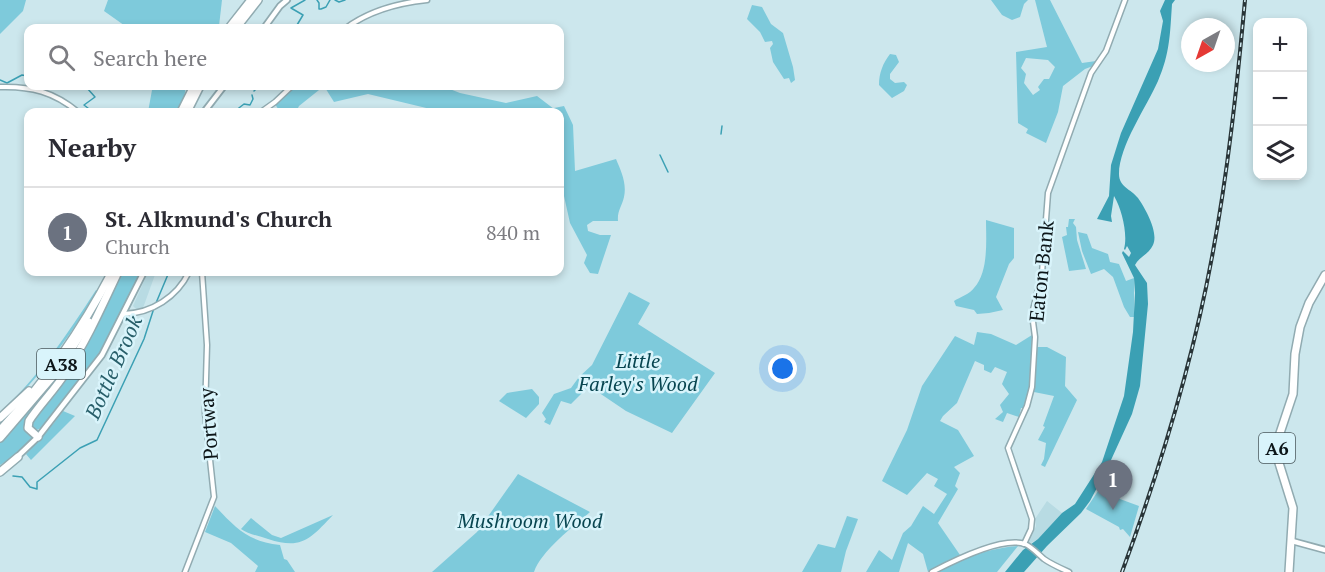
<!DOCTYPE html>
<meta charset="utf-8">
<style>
body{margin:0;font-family:"PT Serif",serif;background:#f2f2f3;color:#2b2b33}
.controls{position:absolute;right:18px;top:18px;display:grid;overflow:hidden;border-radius:12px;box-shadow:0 3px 9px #0003}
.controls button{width:54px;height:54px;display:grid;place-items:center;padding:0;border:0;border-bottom:2px solid #e1e1e2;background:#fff;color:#2b2b33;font:30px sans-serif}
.compass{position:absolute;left:1181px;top:18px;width:54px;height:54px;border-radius:50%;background:#fff;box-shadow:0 3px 9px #0003;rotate:220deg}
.you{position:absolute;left:783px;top:369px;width:21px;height:21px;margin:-15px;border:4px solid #fff;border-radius:50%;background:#1a73e8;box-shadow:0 0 0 9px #1a73e833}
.badge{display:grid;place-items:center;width:39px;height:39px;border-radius:50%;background:#aa2670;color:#fff;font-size:20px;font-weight:700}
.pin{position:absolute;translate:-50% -50px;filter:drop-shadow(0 2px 3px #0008)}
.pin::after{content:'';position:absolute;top:32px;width:21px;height:18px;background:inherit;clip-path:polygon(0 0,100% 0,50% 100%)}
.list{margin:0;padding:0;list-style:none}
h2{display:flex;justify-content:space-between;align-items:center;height:78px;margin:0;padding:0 24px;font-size:26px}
h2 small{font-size:20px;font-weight:400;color:#7c7c81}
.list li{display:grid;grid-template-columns:39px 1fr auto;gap:18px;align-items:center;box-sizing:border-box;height:90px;padding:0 24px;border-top:2px solid #e1e1e2}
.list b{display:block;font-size:22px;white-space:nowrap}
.list p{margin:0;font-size:20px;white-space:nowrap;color:#7c7c81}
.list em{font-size:20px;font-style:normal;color:#7c7c81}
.icon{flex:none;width:33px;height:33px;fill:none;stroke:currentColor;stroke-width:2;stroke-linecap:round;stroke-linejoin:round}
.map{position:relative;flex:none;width:1325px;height:572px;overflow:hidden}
.search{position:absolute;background:#fff;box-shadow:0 3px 9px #0003;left:24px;top:24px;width:540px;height:66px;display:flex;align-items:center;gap:15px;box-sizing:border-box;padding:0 21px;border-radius:12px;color:#7c7c81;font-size:22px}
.panel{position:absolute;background:#fff;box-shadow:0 3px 9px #0003;left:24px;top:108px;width:540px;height:168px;border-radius:12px}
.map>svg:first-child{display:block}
.built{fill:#b8dbe3}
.green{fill:#7ecadb;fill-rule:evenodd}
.water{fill:#3ba0b4}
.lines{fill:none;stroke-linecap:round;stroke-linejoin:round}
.stream{stroke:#3ba0b4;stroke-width:1.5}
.tertiary-casing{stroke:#91abb1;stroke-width:7}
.secondary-casing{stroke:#91abb1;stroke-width:8}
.trunk-casing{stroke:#91abb1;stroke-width:10}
.tertiary{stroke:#fff;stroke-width:4}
.secondary{stroke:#fff;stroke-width:4.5}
.trunk{stroke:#fff;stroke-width:7}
.rail-casing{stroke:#293538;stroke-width:4}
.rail{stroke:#d9f4fb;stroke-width:1.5;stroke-dasharray:4.5;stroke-linecap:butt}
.labels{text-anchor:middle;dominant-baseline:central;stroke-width:5;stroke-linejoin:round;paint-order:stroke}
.shield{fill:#d9f4fb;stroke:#4a585c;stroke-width:1.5}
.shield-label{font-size:18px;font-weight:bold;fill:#0c1518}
.street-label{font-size:20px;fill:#0c1518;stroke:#d9f4fb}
.park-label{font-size:20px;font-style:italic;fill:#074550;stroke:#d9f4fb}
.water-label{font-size:21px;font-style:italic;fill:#285f6a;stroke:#d9f4fb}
</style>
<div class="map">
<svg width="1325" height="572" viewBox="0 0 1325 572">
<rect width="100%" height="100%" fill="#cce7ed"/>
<g class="built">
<polygon points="148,272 156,272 143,308 137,310 133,306"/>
<polygon points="1047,501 1062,513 1038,539 1031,543 1029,542 1036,526 1035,519"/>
</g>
<g class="green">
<polygon points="0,0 26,0 23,11 0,34"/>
<polygon points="108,0 222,0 219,26 218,28 128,28 104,11"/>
<polygon points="991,0 1028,0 1024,4 1020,17 1012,20 1002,15"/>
<path d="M1035,0h15l32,63 14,-2 -3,5 -8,3 -22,17 -5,26 -12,31 -20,-10 2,-4 -10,-6 -2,-71 31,-5zM1026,58l22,2 7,7 -6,12h-5l-6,8 2,3 -7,5 -9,-12 2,-9 -5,-6z"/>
<polygon points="752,5 762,7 771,24 783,33 793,67 795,80 791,83 789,78 784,79 773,62 770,48 773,44 772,41 765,42 760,32 747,19"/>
<path d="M890,54l6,1 3,7 -9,12v5l5,4 9,-1 3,3 -3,6 -12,7 -13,-13c0,-12 4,-22 11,-31z"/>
<polygon points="145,86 186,86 184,98 177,112 148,112 152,90"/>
<path d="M294,86h148l18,7 46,10 31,-7 17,13v-1l10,-2 9,19 2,46 41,-12c5,12 11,24 8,38 -2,9 -7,14 -6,24h-25l-6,4 1,6 12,4h11l-13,39 -8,-1 -6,-10 3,-8 -17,-32 -10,-45v-66h-117l-75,-18 -34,8 -10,-16 -25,20 -3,6h-16l-5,-8z"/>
<polygon points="1069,219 1075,219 1073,223 1076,227 1077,240 1086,269 1069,271 1062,237 1067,235 1066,227 1068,227"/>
<path d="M986,220l28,8v30l-5,6 -13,33 7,13 -14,3 -12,1 -3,-4 -18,-4 -2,-5c6,-4 16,-7 20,-13 15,-16 12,-49 12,-68z"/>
<polygon points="1078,232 1087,234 1092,248 1108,254 1110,262 1119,264 1126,281 1134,278 1134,317 1130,317 1124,307 1113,277 1104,269 1091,274 1082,251"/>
<polygon points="122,272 142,272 103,349 44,427 34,431 31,429 32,418 96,324"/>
<path d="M96,290l2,1c-29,47 -58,86 -98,124v-3c39,-35 68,-79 96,-122z"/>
<polygon points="629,292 650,303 638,324 715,373 672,433 626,411 589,386 571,404 561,401 550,425 544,422 546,419 542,413 554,394 571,388 579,377 592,365"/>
<path d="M977,332l14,2 25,11 16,-10c3,23 0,51 -8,73h-3l-2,9 -12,-4 -4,9 -8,-3 8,-7 -3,-7 9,-11 -7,-10 5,-12 -12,-5 -4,6 -7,-3v-5l-9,-4 -18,42 -14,13 -3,5 18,9 16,26 -20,11 6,6 -5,13 3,3 -20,34 22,32 -32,17 -5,-18 -15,-11 -9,29h-33l13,-22 13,10 11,-27 8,-7 12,-20 11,8 13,-20 -13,-8 4,-7 -11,-6 -20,22 -25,-14 25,-51 15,-44 33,-50 19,9z"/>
<polygon points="1036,347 1047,347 1066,357 1065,386 1077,400 1045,467 1041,465 1044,459 1046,443 1038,440 1045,427 1043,426 1054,396 1034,392"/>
<polygon points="65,365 66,365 66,369 28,417 33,440 13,457 0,465 0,442"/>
<polygon points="532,389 539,397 539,404 526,418 499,401 507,393"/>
<polygon points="63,411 75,416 31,460 26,454 53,424"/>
<path d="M518,474l72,38c-17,15 -49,39 -56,60h-102l45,-40z"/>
<polygon points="1098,491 1139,506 1130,537 1123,529 1120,530 1119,527 1086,509"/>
<path d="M215,506c21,22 32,35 65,39l4,14 3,1 8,12h-40l3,-6 -27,-23 -26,-11z"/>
<path d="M333,515c-23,24 -31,35 -65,24 -9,-3 -20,-5 -27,-10l10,-11 21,17 9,3z"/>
<polygon points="847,516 858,519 846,551 841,572 802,572 818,544 835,548"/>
<path d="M1018,546l-21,26h-59c29,-15 47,-23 80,-26z"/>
</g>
<path class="water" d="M1165,0h10l-3,4c-2,30 -2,49 -14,77 -11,25 -39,65 -39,93 0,13 12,15 19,24 7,10 21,34 15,47 -4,9 -14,12 -18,20l12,18 1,21 -8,82 -8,28 -26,57 -16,30 -9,12 -34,33 -23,26h-19l18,-22 15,-11 24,-26 13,-9 27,-42 22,-66 9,-64 2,-39 -1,-15 -12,-25 1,-2 6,6 2,-4 -4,-7 -2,4 -1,-1c4,-14 -2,-40 -10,-53l-3,20 1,6 -15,-3 12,-23 2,-31 10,-32 37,-84 5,-28 -3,-10z"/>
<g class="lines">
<g class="stream">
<polyline points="317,0 319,3 319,9 321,9 326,7 330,0"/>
<polyline points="335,0 339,2 345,0"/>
<polyline points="292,28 297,25 303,15 291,8 305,0"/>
<polyline points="0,80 7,83 22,75 28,76"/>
<polyline points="87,86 87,88 95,97 84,105 93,112"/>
<polyline points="254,91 259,86"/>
<polyline points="228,112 235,111 244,104 250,105 253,99 252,95"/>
<polyline points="721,134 722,126"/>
<polyline points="660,155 668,172"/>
<polyline points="156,303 169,272"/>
<polyline points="13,476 22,477 30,487 37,489 37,482 80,448 97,440 144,339 154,308"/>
</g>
<defs>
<g id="tertiary">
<path d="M346,28c23,-17 52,-25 81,-28"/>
<path d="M0,87c31,-1 54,5 78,25"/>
<polyline points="261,112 275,102 292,86"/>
<path d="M124,314c28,-1 53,-17 65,-42"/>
<polyline points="1024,544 1031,529 1032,519 1008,448 1027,406 1032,387 1035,337 1032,314 1042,273 1048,193 1091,73 1106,51 1125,0"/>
<polyline points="185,572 214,497 205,413 207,345 202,272"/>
<path d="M932,572c21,-11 70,-36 93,-28 7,3 13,10 19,15 7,5 16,9 25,13"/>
</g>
<g id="secondary">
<polyline points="264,28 280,6 287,0"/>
<polyline points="204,112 224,86"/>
<polyline points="16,458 38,437 102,355 144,272"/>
<polyline points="1292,541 1325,550"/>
</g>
<g id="trunk">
<polyline points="229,28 251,0"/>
<polyline points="236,28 258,0"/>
<polyline points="181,112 194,86"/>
<polyline points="187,112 200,86"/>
<polyline points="0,418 29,391"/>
<path d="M0,430c45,-47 82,-101 112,-158"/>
<path d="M38,437l-10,-9 1,-7c11,-17 26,-31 37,-49 21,-32 36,-66 52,-100"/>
<polyline points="0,438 54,375 89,322"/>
<polyline points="0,472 18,457"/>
<polyline points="1289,572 1293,508 1279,463 1277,442 1293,394 1295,354 1300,327 1309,303 1325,275"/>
</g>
</defs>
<use href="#tertiary" class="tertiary-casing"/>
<use href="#secondary" class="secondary-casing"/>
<use href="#trunk" class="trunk-casing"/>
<use href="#tertiary" class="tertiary"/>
<use href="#secondary" class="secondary"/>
<use href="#trunk" class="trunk"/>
<defs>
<path id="rail" d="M1122,572c38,-103 70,-207 90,-315 16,-85 25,-171 33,-257"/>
</defs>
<use href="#rail" class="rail-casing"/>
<use href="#rail" class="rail"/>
</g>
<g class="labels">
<g class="shield">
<rect x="37" y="349" width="48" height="30" rx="4.5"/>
<rect x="1259" y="433" width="36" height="30" rx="4.5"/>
</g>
<g class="shield-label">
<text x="61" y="364">A38</text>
<text x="1277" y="448">A6</text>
</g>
<g class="street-label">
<text transform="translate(1041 271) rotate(-84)">Eaton Bank</text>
<text transform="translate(208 424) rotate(-94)">Portway</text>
</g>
<g class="park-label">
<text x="638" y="360">Little<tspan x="638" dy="23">Farley's Wood</tspan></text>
<text x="530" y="520">Mushroom Wood</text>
</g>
<g class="water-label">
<text transform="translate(113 367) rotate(-66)">Bottle Brook</text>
</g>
</g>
</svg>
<div class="controls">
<button>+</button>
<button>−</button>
<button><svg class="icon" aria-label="layers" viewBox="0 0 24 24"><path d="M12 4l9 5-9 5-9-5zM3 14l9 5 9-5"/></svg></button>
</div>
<svg class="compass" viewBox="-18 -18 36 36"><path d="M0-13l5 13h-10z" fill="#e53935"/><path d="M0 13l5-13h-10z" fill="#7c7c81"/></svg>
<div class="you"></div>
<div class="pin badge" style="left:1113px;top:510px;background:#6b7280">1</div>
<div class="search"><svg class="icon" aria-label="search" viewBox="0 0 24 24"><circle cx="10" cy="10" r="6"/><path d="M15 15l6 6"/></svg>Search here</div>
<section class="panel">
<h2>Nearby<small></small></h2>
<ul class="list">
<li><span class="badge" style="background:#6b7280">1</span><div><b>St. Alkmund's Church</b><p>Church</p></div><em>840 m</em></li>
</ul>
</section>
</div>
